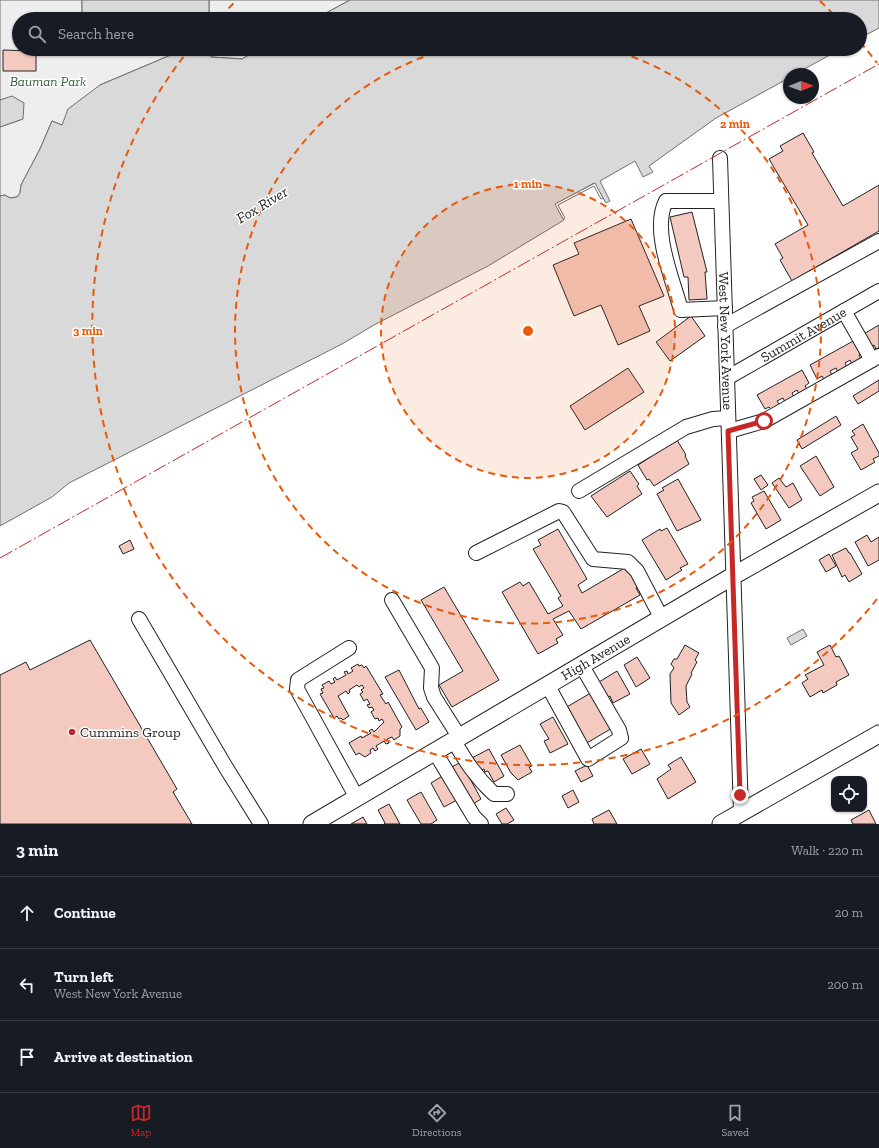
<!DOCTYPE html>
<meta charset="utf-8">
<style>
body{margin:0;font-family:"Zilla Slab",serif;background:#20242c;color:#f1f3f6}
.controls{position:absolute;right:12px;bottom:12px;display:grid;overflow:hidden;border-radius:8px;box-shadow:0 1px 3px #0004}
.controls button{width:36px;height:36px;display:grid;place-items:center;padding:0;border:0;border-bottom:1px solid #363941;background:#171b24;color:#f1f3f6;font:20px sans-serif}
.compass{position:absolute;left:783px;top:68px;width:36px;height:36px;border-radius:50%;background:#171b24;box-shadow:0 1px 3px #0004;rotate:89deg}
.stop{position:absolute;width:12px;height:12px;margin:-9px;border:3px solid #c62828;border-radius:50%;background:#fff}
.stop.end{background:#c62828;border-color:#fff;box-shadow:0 1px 4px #0008}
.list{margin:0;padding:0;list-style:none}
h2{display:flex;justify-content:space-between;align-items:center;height:52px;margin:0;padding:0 16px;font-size:17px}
h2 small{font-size:13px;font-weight:400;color:#9ea1a6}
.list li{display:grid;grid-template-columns:26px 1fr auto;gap:12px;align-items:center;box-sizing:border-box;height:72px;padding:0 16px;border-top:1px solid #363941}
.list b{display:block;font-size:15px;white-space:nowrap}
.list p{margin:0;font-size:13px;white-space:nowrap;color:#9ea1a6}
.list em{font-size:13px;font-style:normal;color:#9ea1a6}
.icon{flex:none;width:22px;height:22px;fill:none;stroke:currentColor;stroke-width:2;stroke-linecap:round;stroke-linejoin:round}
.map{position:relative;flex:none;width:879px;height:824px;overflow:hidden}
.search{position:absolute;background:#171b24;box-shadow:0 1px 3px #0004;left:12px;right:12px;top:12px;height:44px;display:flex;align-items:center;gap:10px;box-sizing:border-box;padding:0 14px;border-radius:22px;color:#9ea1a6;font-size:15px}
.sheet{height:268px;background:#171b24}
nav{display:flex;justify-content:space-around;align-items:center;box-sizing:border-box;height:56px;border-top:1px solid #363941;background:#171b24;font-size:11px;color:#9ea1a6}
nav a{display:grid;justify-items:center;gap:2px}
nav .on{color:#c62828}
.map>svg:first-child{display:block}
.green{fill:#eee;stroke:#6f6f6f}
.water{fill:#d9d9d9;stroke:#6f6f6f}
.pier{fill:#fff;stroke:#6f6f6f}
.building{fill:#f3c9c0;stroke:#222}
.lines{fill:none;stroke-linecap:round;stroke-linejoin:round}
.minor-casing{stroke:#222;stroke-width:16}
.major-casing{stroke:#222;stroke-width:19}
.minor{stroke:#fff;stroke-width:14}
.major{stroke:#fff;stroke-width:17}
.power{stroke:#c62828;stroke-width:1;stroke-dasharray:14 3 2 3;stroke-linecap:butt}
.route{stroke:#c62828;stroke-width:5}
.ring{fill:none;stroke:#e8590c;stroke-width:2;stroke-dasharray:7 5}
.poi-dot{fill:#c62828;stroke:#fff;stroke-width:1.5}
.labels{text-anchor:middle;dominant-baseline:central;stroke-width:3;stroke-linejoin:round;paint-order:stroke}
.park-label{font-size:14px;font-style:italic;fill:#2f5e38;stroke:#fff}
.street-label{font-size:14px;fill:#222;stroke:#fff}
.poi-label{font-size:14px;fill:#222;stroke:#fff;text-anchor:start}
.water-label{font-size:15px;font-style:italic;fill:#222;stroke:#fff}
.centre{fill:#e8590c;stroke:#fff;stroke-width:2}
.ring-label{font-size:12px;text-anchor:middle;font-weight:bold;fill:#e8590c;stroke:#fff;stroke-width:3;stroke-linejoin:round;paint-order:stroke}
</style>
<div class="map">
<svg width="879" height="824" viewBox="0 0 879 824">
<rect width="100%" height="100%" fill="#fff"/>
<g class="green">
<polygon points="0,0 82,0 82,19 19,19 19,49 185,49 100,85 62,125 52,121 40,149 21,185 20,193 17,197 10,198 5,195 0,196 0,127 23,119 9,98 0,100"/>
<polygon points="209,0 350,0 315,19 209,19"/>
<polygon points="210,49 259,49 242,59 211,57"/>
</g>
<g class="water">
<rect x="82" y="0" width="127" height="19"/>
<polygon points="350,0 879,0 879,28 860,38 860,19 315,19"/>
<polygon points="185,49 210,49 211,57 242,59 259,49 841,49 795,74 789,74 789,78 716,118 649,166 653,172 643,177 635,161 600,181 610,201 606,203 594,183 556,204 564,220 488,266 374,325 342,344 69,483 52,497 0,526 0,196 5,195 10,198 17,197 20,193 21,185 40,149 52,121 62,125 68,109 100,85"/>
<polygon points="12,96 24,103 23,119 0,127 0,100"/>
<polygon points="803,629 807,636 791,645 787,638"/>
</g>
<polygon class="pier" points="595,183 603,198 601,199 594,186 558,205 565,218 563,219 555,204"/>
<g class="building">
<polygon points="3,50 36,51 36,71 3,71"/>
<polygon points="803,133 814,152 812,153 843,206 879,185 879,231 792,281 780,260 783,258 775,244 808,225 769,159 783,151 780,146"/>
<polygon points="692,212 707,272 705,272 707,299 689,300 688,277 684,277 670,217"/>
<polygon points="631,219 664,296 639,306 650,331 618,345 601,305 574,316 553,265 579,254 574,243"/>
<polygon points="691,316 705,336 670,361 656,342"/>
<polygon points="879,325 879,348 876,349 874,345 870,348 862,335"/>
<polygon points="855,340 862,353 859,355 861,359 852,364 850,360 845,363 847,367 838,372 836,368 830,371 832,375 824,380 822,376 817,379 810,365"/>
<polygon points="628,368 644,392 585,430 570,406"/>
<polygon points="802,370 809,383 805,386 807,389 799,394 797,390 792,393 794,397 785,402 783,398 777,401 780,406 772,410 769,407 765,409 757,395"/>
<polygon points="879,380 879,391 858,404 853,396"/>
<polygon points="836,416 841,425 802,449 797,440"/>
<polygon points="863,424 879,453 879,456 873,459 875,462 861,470 851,453 858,449 851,437 855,435 852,431"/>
<polygon points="677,440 686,455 685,456 689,464 654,486 649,479 647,480 638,465"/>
<polygon points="816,456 834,487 820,496 800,466"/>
<polygon points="630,471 639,484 637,486 642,494 607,517 591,496"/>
<polygon points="761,475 768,485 761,490 754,479"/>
<polygon points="779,478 786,487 793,483 802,500 789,508 772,483"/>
<polygon points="678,479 701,520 677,531 657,494 664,490 662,488"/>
<polygon points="764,491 781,520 766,529 751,503 754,501 752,497"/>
<polygon points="667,528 688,564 680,568 682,570 666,580 642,540 660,529 661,531"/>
<polygon points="558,529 587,579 578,585 582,593 628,566 639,586 636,588 640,595 581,629 569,611 553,619 563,635 556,639 558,643 538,654 502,592 520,582 523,586 529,582 548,614 563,606 558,598 561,596 533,549 541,545 538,540"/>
<polygon points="867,535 871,542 879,537 879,560 868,566 855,542"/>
<polygon points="130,540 134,549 123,554 119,546"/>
<polygon points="846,548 849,553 850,553 862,574 849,582 845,575 842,577 832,555"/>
<polygon points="829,554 836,566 826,572 819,560"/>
<polygon points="444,587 499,680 452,707 439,685 463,671 421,600"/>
<polygon points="90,640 177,789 173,792 192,824 0,824 0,675 26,662 30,670"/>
<polygon points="685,645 699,653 695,660 697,662 691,673 692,674 686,686 687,702 690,707 679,715 671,703 670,674 674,668 671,664 674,659 677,659"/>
<polygon points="830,645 836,657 839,656 849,675 836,682 837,685 823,693 822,690 810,697 802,683 808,679 805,675 824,665 817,652"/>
<polygon points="637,657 650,678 636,687 624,665"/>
<polygon points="358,664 359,666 362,665 364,668 366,666 383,694 380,695 386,704 388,702 402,727 400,729 400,736 394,740 392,737 387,739 389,743 386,744 384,741 376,746 378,749 375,751 373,748 370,750 371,753 365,757 359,753 356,755 349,743 361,736 362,738 371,733 369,731 372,729 374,732 384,722 382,719 379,721 378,718 375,719 371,712 374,710 372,707 369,708 367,705 370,704 367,699 364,701 360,694 363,692 361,690 364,688 362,685 359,687 357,685 349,690 350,692 348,694 346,691 338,696 349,716 343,720 341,718 339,719 337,716 334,718 320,694 323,693 321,689 324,688 322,685 329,681 331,684 335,682 333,679 335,677 337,680 346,675 344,672 347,671 348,674 353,671 351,668"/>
<polygon points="399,670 419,709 421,708 429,722 416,730 385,677"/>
<polygon points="617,671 630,694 613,703 610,696 608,697 599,682"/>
<polygon points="594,691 614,727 585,744 565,708"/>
<polygon points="553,717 568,744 550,753 544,741 549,739 540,724"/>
<polygon points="520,745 532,766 529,767 532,772 518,780 511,773 501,755"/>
<polygon points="489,749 504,776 494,782 488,771 485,772 484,769 481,770 470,759"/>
<polygon points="641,749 650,764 632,774 623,759"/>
<polygon points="681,757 696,782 668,799 657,779 671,769 668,765"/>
<polygon points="461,762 481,799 473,804 450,768"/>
<polygon points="587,765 593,776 581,782 575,771"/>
<polygon points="444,775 457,800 444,807 431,783"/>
<polygon points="573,790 579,802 568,808 562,796"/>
<polygon points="421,792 437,820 431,824 421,824 407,800"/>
<polygon points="389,804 400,824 384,824 385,823 378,810"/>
<polygon points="506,808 514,820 507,824 502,824 496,814"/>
<polygon points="609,810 617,824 594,824 592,819"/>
<polygon points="869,810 876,824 853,824 851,820"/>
<polygon points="363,817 367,824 351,824"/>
</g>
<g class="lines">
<defs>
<g id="minor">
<path id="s1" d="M720,158l21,655"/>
<path d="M721,201h-55c-15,29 7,79 15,109l44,-2"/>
<polyline points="844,311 872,360"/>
<polyline points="725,326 879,241"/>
<path id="s2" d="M727,378l152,-87"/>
<polyline points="729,431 764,421 879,356"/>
<polyline points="579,491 686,427 713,419 728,418"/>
<polyline points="476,553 559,511 563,512 593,559 628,562 637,571 662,619"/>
<polyline points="392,600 432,668 431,688 434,697 460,738"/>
<polyline points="139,619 225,766 261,824"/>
<polyline points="349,648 298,680 297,689 357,798"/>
<polyline points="548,686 588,759 621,738 619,730 582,666"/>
<path d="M454,741c12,21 22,36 40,53h13"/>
<polyline points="435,752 474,817 481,824"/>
</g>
<g id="major">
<path id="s3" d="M312,824l421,-248 146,-83"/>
<polyline points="721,824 879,734"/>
</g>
</defs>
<use href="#minor" class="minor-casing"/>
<use href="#major" class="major-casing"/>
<use href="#minor" class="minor"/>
<use href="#major" class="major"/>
<polyline class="power" points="0,558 879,64"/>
</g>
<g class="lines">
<polyline class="route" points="740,795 728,431 764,421"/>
</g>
<circle cx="528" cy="331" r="147" fill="#e8590c" fill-opacity=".12"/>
<g class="ring">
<circle cx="528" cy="331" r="147"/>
<path d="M609 49A293 293 0 1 1 447 49"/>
<path d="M877 599A440 440 0 1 1 188 51M220 17A440 440 0 0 1 236 1M820 1A440 440 0 0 1 836 17M860 42A440 440 0 0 1 877 63"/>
</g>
<circle class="poi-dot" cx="72" cy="732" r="4"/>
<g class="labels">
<g class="park-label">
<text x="48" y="81">Bauman Park</text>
</g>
<g class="street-label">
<text stroke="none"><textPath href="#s2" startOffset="88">Summit Avenue</textPath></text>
<text stroke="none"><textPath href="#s1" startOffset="183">West New York Avenue</textPath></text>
<text stroke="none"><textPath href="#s3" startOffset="329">High Avenue</textPath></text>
</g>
<g class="poi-label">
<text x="80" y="732">Cummins Group</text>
</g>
<g class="water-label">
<text transform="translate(262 205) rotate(-31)">Fox River</text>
</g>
</g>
<circle cx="528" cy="331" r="6" class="centre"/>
<g class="ring-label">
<text x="735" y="128">2 min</text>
<text x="528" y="188">1 min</text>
<text x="88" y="335">3 min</text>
</g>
</svg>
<div class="controls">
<button><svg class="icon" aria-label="locate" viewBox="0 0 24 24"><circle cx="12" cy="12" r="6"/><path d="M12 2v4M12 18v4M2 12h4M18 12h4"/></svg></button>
</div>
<svg class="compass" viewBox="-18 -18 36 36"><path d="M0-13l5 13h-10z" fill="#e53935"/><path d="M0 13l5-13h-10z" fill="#9ea1a6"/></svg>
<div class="stop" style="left:764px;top:421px"></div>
<div class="stop end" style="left:740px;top:795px"></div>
<div class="search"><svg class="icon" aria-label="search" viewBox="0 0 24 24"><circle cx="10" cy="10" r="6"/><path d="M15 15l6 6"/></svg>Search here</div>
</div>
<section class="sheet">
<h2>3 min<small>Walk · 220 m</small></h2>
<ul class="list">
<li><svg class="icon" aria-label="ahead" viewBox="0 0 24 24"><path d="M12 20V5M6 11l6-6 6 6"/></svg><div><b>Continue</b></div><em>20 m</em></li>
<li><svg class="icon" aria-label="left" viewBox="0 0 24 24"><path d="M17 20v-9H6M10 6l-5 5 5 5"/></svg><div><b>Turn left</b><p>West New York Avenue</p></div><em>200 m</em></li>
<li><svg class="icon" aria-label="arrive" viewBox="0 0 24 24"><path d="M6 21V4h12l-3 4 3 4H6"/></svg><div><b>Arrive at destination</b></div></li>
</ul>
</section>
<nav>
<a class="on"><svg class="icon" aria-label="map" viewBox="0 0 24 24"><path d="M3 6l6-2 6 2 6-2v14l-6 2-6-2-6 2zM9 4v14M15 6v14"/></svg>Map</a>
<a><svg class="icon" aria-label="directions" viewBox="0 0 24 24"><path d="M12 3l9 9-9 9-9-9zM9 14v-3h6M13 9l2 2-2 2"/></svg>Directions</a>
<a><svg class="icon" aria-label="saved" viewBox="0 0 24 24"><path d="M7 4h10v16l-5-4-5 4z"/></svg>Saved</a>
</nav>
